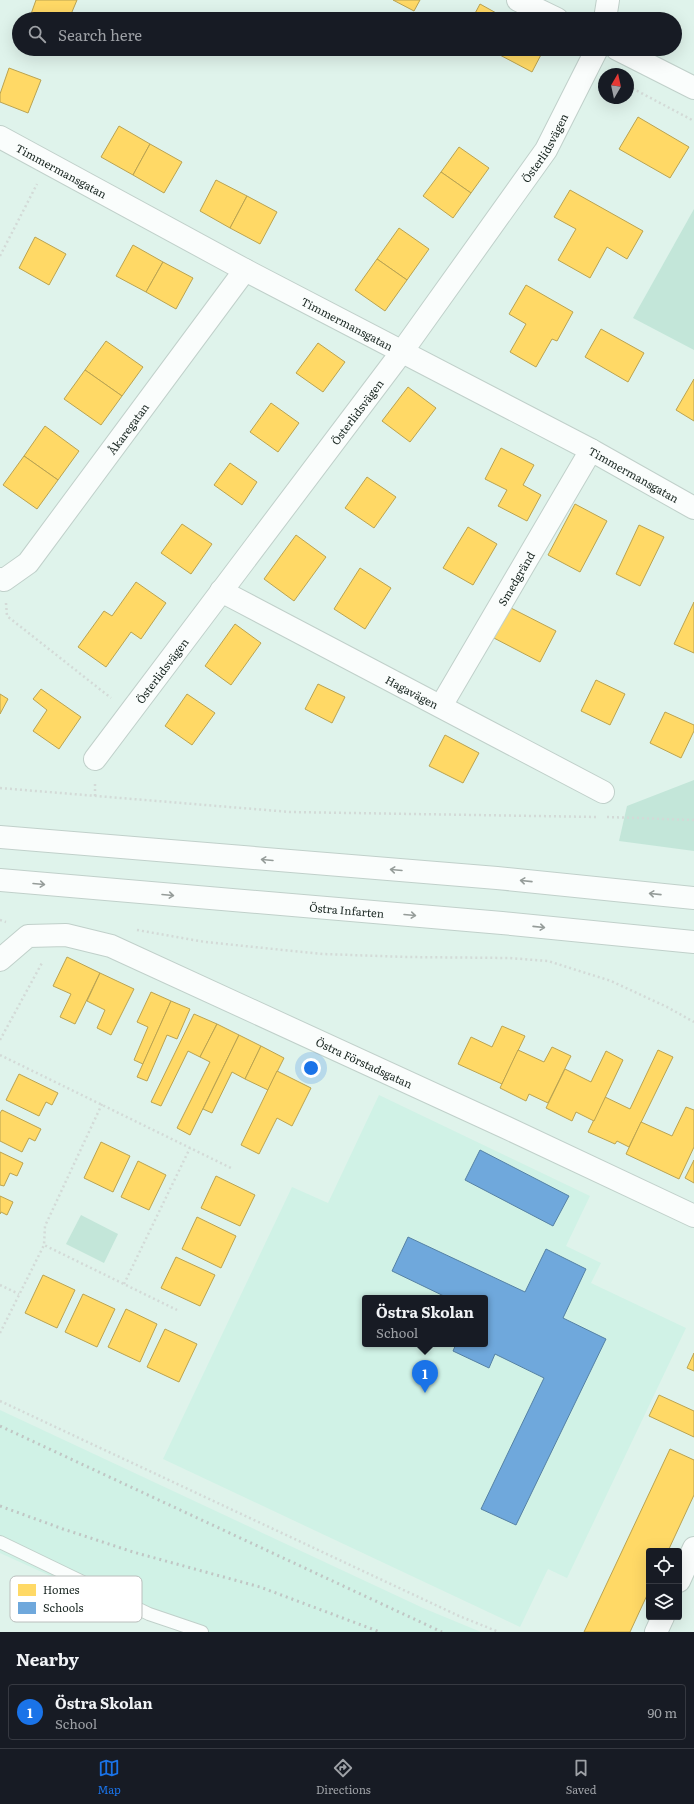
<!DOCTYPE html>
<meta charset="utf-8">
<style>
body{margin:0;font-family:Literata,serif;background:#20242c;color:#f1f3f6}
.controls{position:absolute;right:12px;bottom:12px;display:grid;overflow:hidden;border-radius:4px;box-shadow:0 4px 16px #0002}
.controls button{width:36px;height:36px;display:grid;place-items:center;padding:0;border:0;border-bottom:1px solid #363941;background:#171b24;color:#f1f3f6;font:20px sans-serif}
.compass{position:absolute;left:598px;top:68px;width:36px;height:36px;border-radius:50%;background:#171b24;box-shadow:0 4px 16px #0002;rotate:9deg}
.you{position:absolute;left:311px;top:1068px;width:14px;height:14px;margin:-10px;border:3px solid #fff;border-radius:50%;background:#1a73e8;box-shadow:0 0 0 6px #1a73e833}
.badge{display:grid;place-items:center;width:26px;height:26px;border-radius:50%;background:#1a73e8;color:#fff;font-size:13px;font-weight:700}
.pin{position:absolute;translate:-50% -33px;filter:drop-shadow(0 1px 2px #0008)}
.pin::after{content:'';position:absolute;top:21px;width:14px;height:12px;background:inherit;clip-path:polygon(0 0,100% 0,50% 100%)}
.popup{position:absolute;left:362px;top:1295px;width:126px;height:52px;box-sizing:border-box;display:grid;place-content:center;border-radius:4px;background:#171b24;filter:drop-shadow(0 1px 3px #0005);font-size:13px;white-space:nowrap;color:#9ea1a6}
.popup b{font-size:15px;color:#f1f3f6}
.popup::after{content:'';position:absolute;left:50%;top:100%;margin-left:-8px;border:8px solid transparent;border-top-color:#171b24}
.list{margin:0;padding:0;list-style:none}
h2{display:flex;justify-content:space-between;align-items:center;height:52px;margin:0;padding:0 16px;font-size:17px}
h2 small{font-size:13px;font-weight:400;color:#9ea1a6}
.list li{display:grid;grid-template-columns:26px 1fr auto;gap:12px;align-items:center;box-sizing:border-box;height:56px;margin:0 8px 8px;padding:0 8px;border:1px solid #363941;border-radius:4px}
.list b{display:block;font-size:15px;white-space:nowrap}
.list p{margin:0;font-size:13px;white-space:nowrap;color:#9ea1a6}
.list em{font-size:13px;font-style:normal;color:#9ea1a6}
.icon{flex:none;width:22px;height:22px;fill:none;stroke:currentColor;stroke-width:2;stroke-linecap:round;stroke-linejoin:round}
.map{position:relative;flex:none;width:694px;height:1632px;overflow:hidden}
.search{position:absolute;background:#171b24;box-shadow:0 4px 16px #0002;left:12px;right:12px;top:12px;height:44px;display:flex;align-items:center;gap:10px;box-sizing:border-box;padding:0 14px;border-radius:22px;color:#9ea1a6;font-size:15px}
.sheet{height:116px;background:#171b24}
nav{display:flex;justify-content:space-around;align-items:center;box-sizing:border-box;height:56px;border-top:1px solid #363941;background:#171b24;font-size:11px;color:#9ea1a6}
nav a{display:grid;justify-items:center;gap:2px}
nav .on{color:#1a73e8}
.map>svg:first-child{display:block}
.built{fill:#d0f2e6;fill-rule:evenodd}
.green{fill:#c3e6d9}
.homes{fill:#ffd966;stroke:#baa351}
.schools{fill:#6fa8dc;stroke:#5581a4}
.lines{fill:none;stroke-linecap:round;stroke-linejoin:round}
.lane-casing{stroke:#c0d0ca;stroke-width:14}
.street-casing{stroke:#c0d0ca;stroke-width:24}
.primary-casing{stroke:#c0d0ca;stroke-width:24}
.path{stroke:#d3dad7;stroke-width:2.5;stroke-dasharray:2 3;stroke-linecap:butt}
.lane{stroke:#fafdfc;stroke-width:12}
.street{stroke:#fafdfc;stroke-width:22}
.primary{stroke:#fafdfc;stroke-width:22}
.rail{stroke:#c0c6c4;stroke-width:3;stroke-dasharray:2 4;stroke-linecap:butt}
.oneway{stroke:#959c99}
.labels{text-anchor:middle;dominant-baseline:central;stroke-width:4;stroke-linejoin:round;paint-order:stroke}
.street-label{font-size:11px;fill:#192621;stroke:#fff}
.key{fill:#fff;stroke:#babebc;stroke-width:1}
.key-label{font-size:11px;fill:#192621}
</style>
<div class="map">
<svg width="694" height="1632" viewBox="0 0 694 1632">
<rect width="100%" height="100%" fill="#dff3eb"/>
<g class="built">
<path d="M379,1095l211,101 -24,50 35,17 -10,20 95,45 -119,250 -19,-9 -28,58 -357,-168 129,-272 36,16zM365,1298h120v46h-120z"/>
<polygon points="0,1410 423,1608 481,1632 181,1632 121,1608 0,1553"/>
</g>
<g class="green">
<polygon points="694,209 694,350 633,318"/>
<polygon points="694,780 694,851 619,841 627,806"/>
<polygon points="81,1215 118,1234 104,1263 66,1244"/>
</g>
<g class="homes">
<polygon points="36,0 77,0 69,19 43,19 31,14"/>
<polygon points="393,0 420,0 414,11"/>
<polygon points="480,4 507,19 472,19"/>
<polygon points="501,49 544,49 532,72 498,54"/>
<polygon points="9,68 41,80 28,113 0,102 0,94"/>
<polygon points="638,117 689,147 670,178 619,149"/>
<polygon points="119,126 150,144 133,175 101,157"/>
<polygon points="150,144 182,162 164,193 133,175"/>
<polygon points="459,147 489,168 471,193 441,172"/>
<polygon points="441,172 471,193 453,218 423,196"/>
<polygon points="216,180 247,196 230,228 200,211"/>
<polygon points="570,190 643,231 627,259 607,247 590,278 558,260 576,229 554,217"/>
<polygon points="247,196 277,212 260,244 230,228"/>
<polygon points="399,228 429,249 407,280 377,259"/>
<polygon points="35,237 66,254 49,285 19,268"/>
<polygon points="133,245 163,262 146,292 116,276"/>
<polygon points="377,259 407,280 385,311 355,290"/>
<polygon points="163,262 193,278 176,309 146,292"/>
<polygon points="526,285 573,312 557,341 552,339 536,367 510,352 526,324 509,314"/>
<polygon points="601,329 644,353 628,382 585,357"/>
<polygon points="106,341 143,367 122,396 85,370"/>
<polygon points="318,343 345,362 323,392 296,373"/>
<polygon points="85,370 122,396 101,425 64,399"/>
<polygon points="694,379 694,421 676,410"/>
<polygon points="408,387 436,408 410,442 382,421"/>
<polygon points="271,403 299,423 278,452 250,432"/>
<polygon points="45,426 79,451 58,480 24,456"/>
<polygon points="501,448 534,465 523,485 541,495 527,521 498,506 507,490 485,479"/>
<polygon points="24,456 58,480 37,509 3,485"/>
<polygon points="230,463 257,482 242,505 214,485"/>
<polygon points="367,477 396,497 374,528 345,508"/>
<polygon points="575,504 607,521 580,572 548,555"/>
<polygon points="182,524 212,544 191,574 161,553"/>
<polygon points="639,525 664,537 640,586 616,574"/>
<polygon points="468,527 497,544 473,585 443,568"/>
<polygon points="296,535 326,557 294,601 264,579"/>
<polygon points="360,568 391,588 365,629 334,609"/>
<polygon points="136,582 166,603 141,639 131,632 106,667 78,647 104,611 112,616"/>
<polygon points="694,602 694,653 674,644"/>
<polygon points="509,607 556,631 540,662 492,637"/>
<polygon points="235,624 261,643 231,685 205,666"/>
<polygon points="596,680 625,694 610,725 581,711"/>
<polygon points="318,684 345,697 332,723 305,709"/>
<polygon points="41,689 81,717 59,749 33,731 47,710 33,699"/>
<polygon points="0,694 8,699 0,714"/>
<polygon points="187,694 215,713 192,745 165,726"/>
<polygon points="665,712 694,725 694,731 681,758 650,743"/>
<polygon points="445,735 479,753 463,783 429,766"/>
<polygon points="67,957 100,973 75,1024 60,1017 71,994 53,986"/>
<polygon points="100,973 134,989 111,1035 97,1028 105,1010 87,1001"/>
<polygon points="151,992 171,1001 143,1064 134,1060 148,1027 137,1022"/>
<polygon points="171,1001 190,1009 177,1039 167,1035 147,1081 137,1077"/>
<polygon points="194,1014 217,1024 200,1057 188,1051 161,1106 151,1102"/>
<polygon points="217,1024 239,1035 190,1135 177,1128 210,1062 200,1057"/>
<polygon points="502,1026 525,1036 502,1084 458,1064 471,1037 492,1047"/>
<polygon points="239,1035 261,1046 245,1079 232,1072 212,1113 203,1109"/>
<polygon points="261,1046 284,1058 268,1090 245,1079"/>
<polygon points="552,1047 571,1056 548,1103 529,1094 526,1101 500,1088 518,1050 544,1062"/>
<polygon points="658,1050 673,1057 629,1147 617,1141 615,1144 588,1132 605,1097 630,1109"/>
<polygon points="606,1051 623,1060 594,1121 576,1112 572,1121 546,1108 565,1069 591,1082"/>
<polygon points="277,1071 311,1088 292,1126 277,1118 259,1154 241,1145"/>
<polygon points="19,1074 58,1093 52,1105 46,1102 39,1116 6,1100"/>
<polygon points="686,1107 694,1110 694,1147 679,1179 626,1154 641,1122 672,1136"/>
<polygon points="2,1110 41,1129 35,1141 29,1138 22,1152 0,1141 0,1113"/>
<polygon points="101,1142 130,1156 113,1192 84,1178"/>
<polygon points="0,1152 23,1163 17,1176 10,1173 4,1186 0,1185"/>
<polygon points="694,1160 694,1183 685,1178"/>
<polygon points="138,1161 166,1175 149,1210 121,1197"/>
<polygon points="216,1176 255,1195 240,1226 201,1208"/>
<polygon points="0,1196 13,1202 7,1215 1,1212 0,1214"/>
<polygon points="197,1217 236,1236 221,1268 182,1249"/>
<polygon points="176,1257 215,1275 200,1306 161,1288"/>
<polygon points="43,1275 75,1290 57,1328 25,1313"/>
<polygon points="83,1294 115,1309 97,1347 65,1332"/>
<polygon points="126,1309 157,1324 140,1362 108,1347"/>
<polygon points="165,1329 197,1344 179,1382 147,1367"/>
<polygon points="694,1353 694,1371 687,1368"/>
<polygon points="659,1395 694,1411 694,1437 649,1416"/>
<polygon points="670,1449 694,1460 694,1495 668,1551 649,1551 649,1591 636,1619 630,1632 584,1632"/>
</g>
<g class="schools">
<polygon points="480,1150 569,1196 553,1226 465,1180"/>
<polygon points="408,1237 525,1292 546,1249 586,1269 563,1318 606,1339 516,1525 481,1509 544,1378 495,1354 489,1368 453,1351 456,1344 485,1344 485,1298 448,1298 392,1271"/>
</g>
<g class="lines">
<defs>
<polyline id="lane" points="0,1542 149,1614 202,1632"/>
<g id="street">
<polyline points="518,0 557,19"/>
<polyline points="605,19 608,0"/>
<polyline points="617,49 694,88"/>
<path id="s1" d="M0,137l245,133 346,180 103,58"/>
<path id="s2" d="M0,579l4,1 24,-17 217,-293"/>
<path id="s3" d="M221,591l382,201"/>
<path id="s4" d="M441,706l150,-256"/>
<path id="s5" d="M95,759l306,-406 145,-203 51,-101"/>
<path id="s6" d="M0,960l28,-24 38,-1 45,11 394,181 189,89"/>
<polyline points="679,1581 694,1548"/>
<polyline points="656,1632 663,1617"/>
</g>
<g id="primary">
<polyline points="0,837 497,878 694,898"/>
<path id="s7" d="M0,880l502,43 192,19"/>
</g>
</defs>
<use href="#lane" class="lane-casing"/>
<use href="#street" class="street-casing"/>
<use href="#primary" class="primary-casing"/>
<g class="path">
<polyline points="628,86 694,121"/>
<polyline points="0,256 37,184"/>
<polyline points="6,603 7,616 111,698"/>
<polyline points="0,788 290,812 598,817"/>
<polyline points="95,796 95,782"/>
<polyline points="607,817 694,820"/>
<polyline points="0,920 6,922"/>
<polyline points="137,930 205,942 323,954 407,957 509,958 548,961 611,981 667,1007 694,1022"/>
<polyline points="0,1040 43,961"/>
<polyline points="0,1055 233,1169"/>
<polyline points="102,1104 45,1226 44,1245 177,1310"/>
<polyline points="124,1284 190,1148"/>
<polyline points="0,1285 19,1294"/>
<polyline points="0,1333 44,1245"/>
<polyline points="0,1401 459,1616 499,1632"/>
</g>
<use href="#lane" class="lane"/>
<use href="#street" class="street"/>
<use href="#primary" class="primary"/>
<g class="rail">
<polyline points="0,1426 442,1632"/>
<polyline points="0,1506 63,1529 133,1552 260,1587 380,1632"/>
</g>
</g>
<defs><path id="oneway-shaft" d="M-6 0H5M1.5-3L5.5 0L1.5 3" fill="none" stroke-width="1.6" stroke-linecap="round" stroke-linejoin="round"/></defs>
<g class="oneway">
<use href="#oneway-shaft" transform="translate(267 860) rotate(-175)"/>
<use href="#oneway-shaft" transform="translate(396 870) rotate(-175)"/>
<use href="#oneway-shaft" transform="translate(526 881) rotate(-174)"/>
<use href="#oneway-shaft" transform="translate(39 884) rotate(5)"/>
<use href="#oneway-shaft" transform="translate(655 894) rotate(-174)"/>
<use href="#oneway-shaft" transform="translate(168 895) rotate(5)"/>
<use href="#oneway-shaft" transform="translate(410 915) rotate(5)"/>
<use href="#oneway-shaft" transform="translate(539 927) rotate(6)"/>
</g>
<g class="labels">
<g class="street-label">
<text stroke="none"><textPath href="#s5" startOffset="759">Österlidsvägen</textPath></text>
<text stroke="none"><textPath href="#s1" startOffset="70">Timmermansgatan</textPath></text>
<text stroke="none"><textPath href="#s1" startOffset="394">Timmermansgatan</textPath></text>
<text stroke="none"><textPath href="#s5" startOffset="435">Österlidsvägen</textPath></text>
<text stroke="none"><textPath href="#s2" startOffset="201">Åkaregatan</textPath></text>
<text stroke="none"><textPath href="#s1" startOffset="718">Timmermansgatan</textPath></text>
<text stroke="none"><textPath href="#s4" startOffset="148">Smedgränd</textPath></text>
<text stroke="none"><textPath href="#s5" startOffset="111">Österlidsvägen</textPath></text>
<text stroke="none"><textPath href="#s3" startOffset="216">Hagavägen</textPath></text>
<text stroke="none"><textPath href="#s7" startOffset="348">Östra Infarten</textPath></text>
<text stroke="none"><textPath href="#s6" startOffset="400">Östra Förstadsgatan</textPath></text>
</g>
</g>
<rect x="10" y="1576" width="132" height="46" rx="6" class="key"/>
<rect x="18" y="1584" width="18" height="12" fill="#ffd966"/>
<rect x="18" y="1602" width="18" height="12" fill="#6fa8dc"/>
<g class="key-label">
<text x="43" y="1594">Homes</text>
<text x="43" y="1612">Schools</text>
</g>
</svg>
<div class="controls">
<button><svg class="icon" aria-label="locate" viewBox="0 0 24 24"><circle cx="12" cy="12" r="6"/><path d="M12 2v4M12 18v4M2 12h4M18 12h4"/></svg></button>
<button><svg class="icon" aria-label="layers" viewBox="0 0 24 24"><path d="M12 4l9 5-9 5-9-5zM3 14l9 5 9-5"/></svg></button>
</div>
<svg class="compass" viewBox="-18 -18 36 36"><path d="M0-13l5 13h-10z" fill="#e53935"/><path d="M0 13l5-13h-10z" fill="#9ea1a6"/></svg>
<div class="you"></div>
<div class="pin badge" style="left:425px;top:1393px">1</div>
<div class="popup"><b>Östra Skolan</b>School</div>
<div class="search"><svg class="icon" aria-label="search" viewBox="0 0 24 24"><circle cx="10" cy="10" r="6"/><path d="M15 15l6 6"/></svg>Search here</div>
</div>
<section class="sheet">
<h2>Nearby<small></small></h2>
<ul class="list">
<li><span class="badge">1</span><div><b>Östra Skolan</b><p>School</p></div><em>90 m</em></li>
</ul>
</section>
<nav>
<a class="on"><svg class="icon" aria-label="map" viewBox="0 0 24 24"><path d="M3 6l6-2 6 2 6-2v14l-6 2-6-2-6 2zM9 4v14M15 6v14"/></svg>Map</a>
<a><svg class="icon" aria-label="directions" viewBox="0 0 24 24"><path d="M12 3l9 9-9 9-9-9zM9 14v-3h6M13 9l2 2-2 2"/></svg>Directions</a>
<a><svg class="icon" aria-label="saved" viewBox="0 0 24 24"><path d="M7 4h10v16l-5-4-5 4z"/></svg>Saved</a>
</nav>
